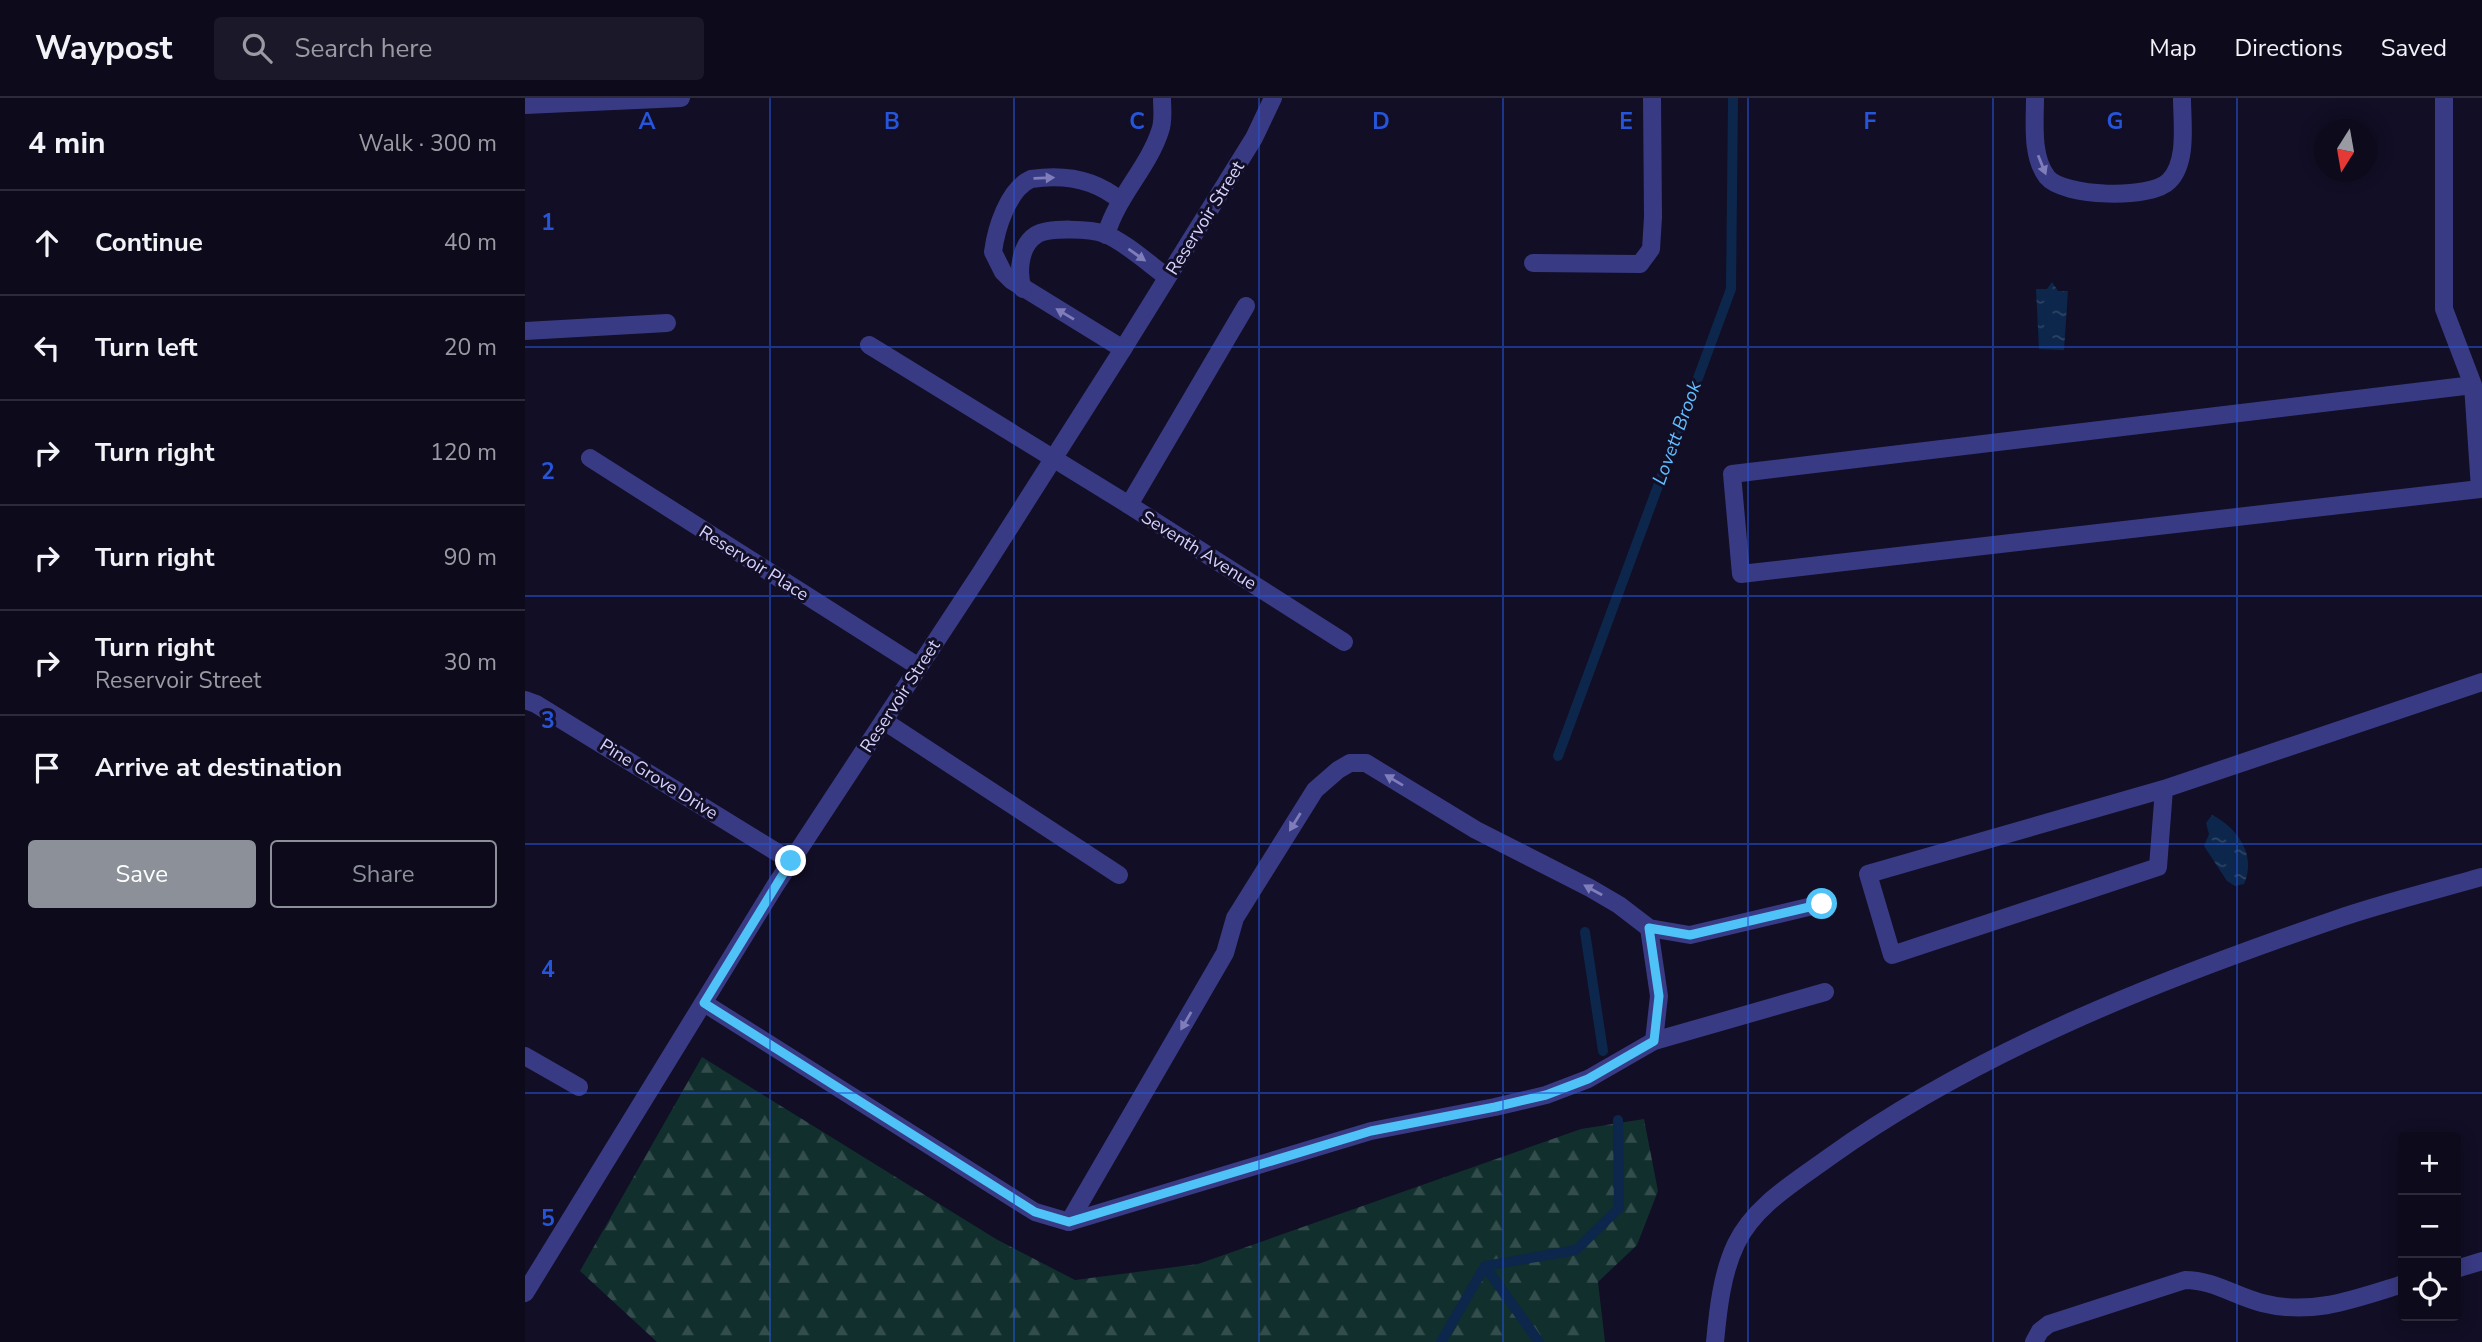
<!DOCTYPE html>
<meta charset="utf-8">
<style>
body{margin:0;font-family:"Nunito Sans",sans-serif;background:#1b1829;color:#f1f3f6}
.controls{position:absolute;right:21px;bottom:21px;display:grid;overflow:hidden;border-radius:7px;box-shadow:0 4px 18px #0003}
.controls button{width:63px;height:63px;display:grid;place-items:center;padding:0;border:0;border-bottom:2px solid #2d2b3b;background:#0d0a1c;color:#f1f3f6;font:35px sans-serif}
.compass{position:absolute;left:1789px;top:21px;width:63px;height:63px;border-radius:50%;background:#0d0a1c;box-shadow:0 4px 18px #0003;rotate:191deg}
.stop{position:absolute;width:21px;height:21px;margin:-16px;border:5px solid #4fc3f7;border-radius:50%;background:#fff}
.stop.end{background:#4fc3f7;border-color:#fff;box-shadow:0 2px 7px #0008}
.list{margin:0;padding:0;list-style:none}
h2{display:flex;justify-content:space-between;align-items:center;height:91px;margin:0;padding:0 28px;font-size:30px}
h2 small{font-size:23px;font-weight:400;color:#9a9aa3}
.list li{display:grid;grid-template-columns:46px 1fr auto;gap:21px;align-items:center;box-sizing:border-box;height:105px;padding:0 28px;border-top:2px solid #2d2b3b}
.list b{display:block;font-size:26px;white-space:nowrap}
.list p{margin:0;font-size:23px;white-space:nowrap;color:#9a9aa3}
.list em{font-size:23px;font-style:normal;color:#9a9aa3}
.actions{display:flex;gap:14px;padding:21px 28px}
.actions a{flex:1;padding:16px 0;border:2px solid #8c9099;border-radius:7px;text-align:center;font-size:24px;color:#8c9099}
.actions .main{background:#8c9099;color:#fff}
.icon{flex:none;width:38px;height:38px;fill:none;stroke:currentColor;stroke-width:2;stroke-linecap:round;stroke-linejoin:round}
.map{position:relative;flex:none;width:1957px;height:1244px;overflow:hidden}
header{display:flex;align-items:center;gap:42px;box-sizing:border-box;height:98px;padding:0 35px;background:#0d0a1c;border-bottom:2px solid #2d2b3b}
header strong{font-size:33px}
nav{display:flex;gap:38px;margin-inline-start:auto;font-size:24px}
.search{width:490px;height:63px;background:#1b1829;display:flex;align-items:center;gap:18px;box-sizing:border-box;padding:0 24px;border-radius:7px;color:#9a9aa3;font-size:26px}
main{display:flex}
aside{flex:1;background:#0d0a1c}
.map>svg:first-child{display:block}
.forest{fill:url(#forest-firs)}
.water{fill:url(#water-ripples)}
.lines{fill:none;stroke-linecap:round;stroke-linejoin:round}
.stream{stroke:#0c274b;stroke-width:10}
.minor{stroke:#393a84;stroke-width:18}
.oneway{fill:#7f7ebb}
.route{stroke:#4fc3f7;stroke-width:9}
.grid{fill:none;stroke:#2655da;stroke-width:2;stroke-opacity:0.55}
.labels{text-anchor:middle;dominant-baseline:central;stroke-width:6;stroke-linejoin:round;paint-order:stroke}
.street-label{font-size:18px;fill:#d5d2ff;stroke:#110e25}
.water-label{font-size:19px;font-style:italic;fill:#60beff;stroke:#110e25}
.grid-label{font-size:23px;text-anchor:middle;font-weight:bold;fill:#2655da;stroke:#110e25;stroke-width:6;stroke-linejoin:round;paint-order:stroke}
</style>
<header>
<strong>Waypost</strong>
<div class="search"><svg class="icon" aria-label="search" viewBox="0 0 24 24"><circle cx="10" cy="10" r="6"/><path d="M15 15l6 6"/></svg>Search here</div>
<nav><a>Map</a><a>Directions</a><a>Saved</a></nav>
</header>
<main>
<aside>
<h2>4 min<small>Walk · 300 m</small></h2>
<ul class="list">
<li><svg class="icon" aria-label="ahead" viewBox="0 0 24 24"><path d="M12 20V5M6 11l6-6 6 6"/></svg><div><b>Continue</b></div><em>40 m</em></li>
<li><svg class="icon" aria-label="left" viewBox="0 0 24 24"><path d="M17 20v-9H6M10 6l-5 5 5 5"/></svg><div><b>Turn left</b></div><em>20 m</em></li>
<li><svg class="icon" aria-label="right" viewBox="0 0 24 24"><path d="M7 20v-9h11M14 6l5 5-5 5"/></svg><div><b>Turn right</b></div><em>120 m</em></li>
<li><svg class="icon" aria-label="right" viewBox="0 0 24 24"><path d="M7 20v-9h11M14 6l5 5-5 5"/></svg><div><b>Turn right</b></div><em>90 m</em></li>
<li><svg class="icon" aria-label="right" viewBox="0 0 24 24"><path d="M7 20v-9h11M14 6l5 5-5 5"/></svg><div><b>Turn right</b><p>Reservoir Street</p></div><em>30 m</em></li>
<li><svg class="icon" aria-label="arrive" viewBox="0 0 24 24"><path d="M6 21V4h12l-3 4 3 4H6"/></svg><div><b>Arrive at destination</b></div></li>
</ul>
<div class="actions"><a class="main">Save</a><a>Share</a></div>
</aside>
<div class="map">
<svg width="1957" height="1244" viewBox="0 0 1957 1244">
<defs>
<pattern id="forest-firs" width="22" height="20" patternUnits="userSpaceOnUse" patternTransform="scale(1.75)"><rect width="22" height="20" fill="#112f2c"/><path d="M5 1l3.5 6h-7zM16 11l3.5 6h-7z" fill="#334c4c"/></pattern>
<pattern id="water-ripples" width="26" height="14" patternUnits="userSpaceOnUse" patternTransform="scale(1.75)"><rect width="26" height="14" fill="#0c274b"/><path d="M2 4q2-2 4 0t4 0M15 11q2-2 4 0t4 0" fill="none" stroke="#2e4566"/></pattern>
</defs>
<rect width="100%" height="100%" fill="#110e25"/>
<polygon class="forest" points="177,959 471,1141 550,1182 673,1166 1056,1031 1119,1021 1133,1093 1112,1147 1073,1184 1080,1244 132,1244 55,1173"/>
<g class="water">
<polygon points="1527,184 1533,193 1543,193 1539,252 1514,251 1511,191 1522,191"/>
<path d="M1687,717c26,13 45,41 32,69l-9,2 -8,-5 -23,-35 5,-12 -3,-11z"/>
</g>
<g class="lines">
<g class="stream">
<polyline points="1033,658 1206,191 1208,0"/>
<polyline points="1060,834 1078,953"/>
<polyline points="960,1168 1014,1244"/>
<polyline points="916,1244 960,1168 1051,1152 1094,1110 1093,1022"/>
</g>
<g class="minor">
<path d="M1510,0c0,24 -4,58 12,79 16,20 104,23 122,4 19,-19 13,-58 13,-83"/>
<polyline points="1919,0 1919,211 1948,287 1955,391 1216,476 1207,376 1948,287"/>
<polyline points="0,7 156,0"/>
<path d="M596,103c-26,-22 -57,-27 -90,-22 -23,10 -35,50 -38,73l10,20 8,8 112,69"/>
<path d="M581,137c11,-39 42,-67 54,-104 4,-10 2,-22 2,-33"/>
<polyline points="1008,165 1115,166 1126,151 1128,119 1127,0"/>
<path d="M498,191c-6,-17 -3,-44 13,-54 13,-8 55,-6 69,-1 20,8 44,30 62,43"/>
<polyline points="0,233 142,225"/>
<polyline points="344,247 604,407 819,544"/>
<polyline points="65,360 394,569"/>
<polyline points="604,407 721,208"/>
<polyline points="0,602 11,606 266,763"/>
<polyline points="359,623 594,777"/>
<polyline points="1639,691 1633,769 1367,857 1343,776 1639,691 1957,584"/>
<polyline points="1124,830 1134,898 1129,943"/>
<polyline points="179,905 510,1114 544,1124 846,1033 970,1009 1021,997 1063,981 1129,943 1300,894"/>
<polyline points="0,958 54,989"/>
<polyline points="544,1124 700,855 710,820 790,692 813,672 825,665 841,665 951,732 1065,790 1094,807 1124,830 1165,837 1296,806"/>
<polyline points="1931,1171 1957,1163"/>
<polyline points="0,1195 250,788 455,476 598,251 729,40 748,0"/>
<path d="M1190,1244c3,-32 7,-69 21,-98 18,-38 59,-62 92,-86 151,-108 331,-178 506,-238 49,-17 99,-29 148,-43"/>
<path d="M1509,1244l6,-11 9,-7 136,-44c28,0 50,16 77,23 50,13 93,-4 141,-19"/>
</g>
</g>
<defs><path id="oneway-solid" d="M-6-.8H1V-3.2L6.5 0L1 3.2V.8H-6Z" transform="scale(1.75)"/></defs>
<g class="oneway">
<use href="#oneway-solid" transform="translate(1517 67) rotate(68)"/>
<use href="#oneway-solid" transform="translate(519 80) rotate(-2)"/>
<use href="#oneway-solid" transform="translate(612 157) rotate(35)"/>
<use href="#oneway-solid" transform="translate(540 216) rotate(-149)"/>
<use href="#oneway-solid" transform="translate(869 682) rotate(-149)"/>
<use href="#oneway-solid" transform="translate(770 724) rotate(122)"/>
<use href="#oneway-solid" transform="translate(1068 792) rotate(-151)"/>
<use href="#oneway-solid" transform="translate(661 923) rotate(120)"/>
</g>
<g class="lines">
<polyline class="route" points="266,763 179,905 510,1114 544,1124 846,1033 970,1009 1021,997 1063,981 1129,943 1134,898 1124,830 1165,837 1297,806"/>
</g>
<path class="grid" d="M245,0v1244M489,0v1244M734,0v1244M978,0v1244M1223,0v1244M1468,0v1244M1712,0v1244M0,249h1957M0,498h1957M0,746h1957M0,995h1957"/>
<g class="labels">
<g class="street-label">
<text transform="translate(680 120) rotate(-58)">Reservoir Street</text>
<text transform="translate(674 452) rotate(32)">Seventh Avenue</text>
<text transform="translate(229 465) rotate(32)">Reservoir Place</text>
<text transform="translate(375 598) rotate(-57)">Reservoir Street</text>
<text transform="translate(134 681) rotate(32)">Pine Grove Drive</text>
</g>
<g class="water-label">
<text transform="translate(1152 335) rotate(-70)">Lovett Brook</text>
</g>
</g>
<g class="grid-label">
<text x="122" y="31">A</text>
<text x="367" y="31">B</text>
<text x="612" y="31">C</text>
<text x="856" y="31">D</text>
<text x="1101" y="31">E</text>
<text x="1345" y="31">F</text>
<text x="1590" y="31">G</text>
<text x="23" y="132">1</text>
<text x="23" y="381">2</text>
<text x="23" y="630">3</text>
<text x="23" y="879">4</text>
<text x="23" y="1128">5</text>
</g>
</svg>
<div class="controls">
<button>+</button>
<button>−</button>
<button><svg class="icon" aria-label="locate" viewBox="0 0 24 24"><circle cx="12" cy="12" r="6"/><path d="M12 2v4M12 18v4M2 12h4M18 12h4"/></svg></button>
</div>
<svg class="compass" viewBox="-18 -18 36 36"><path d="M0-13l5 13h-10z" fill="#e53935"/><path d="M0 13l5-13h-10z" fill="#9a9aa3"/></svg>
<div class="stop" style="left:1297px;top:806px"></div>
<div class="stop end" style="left:266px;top:763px"></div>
</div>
</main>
